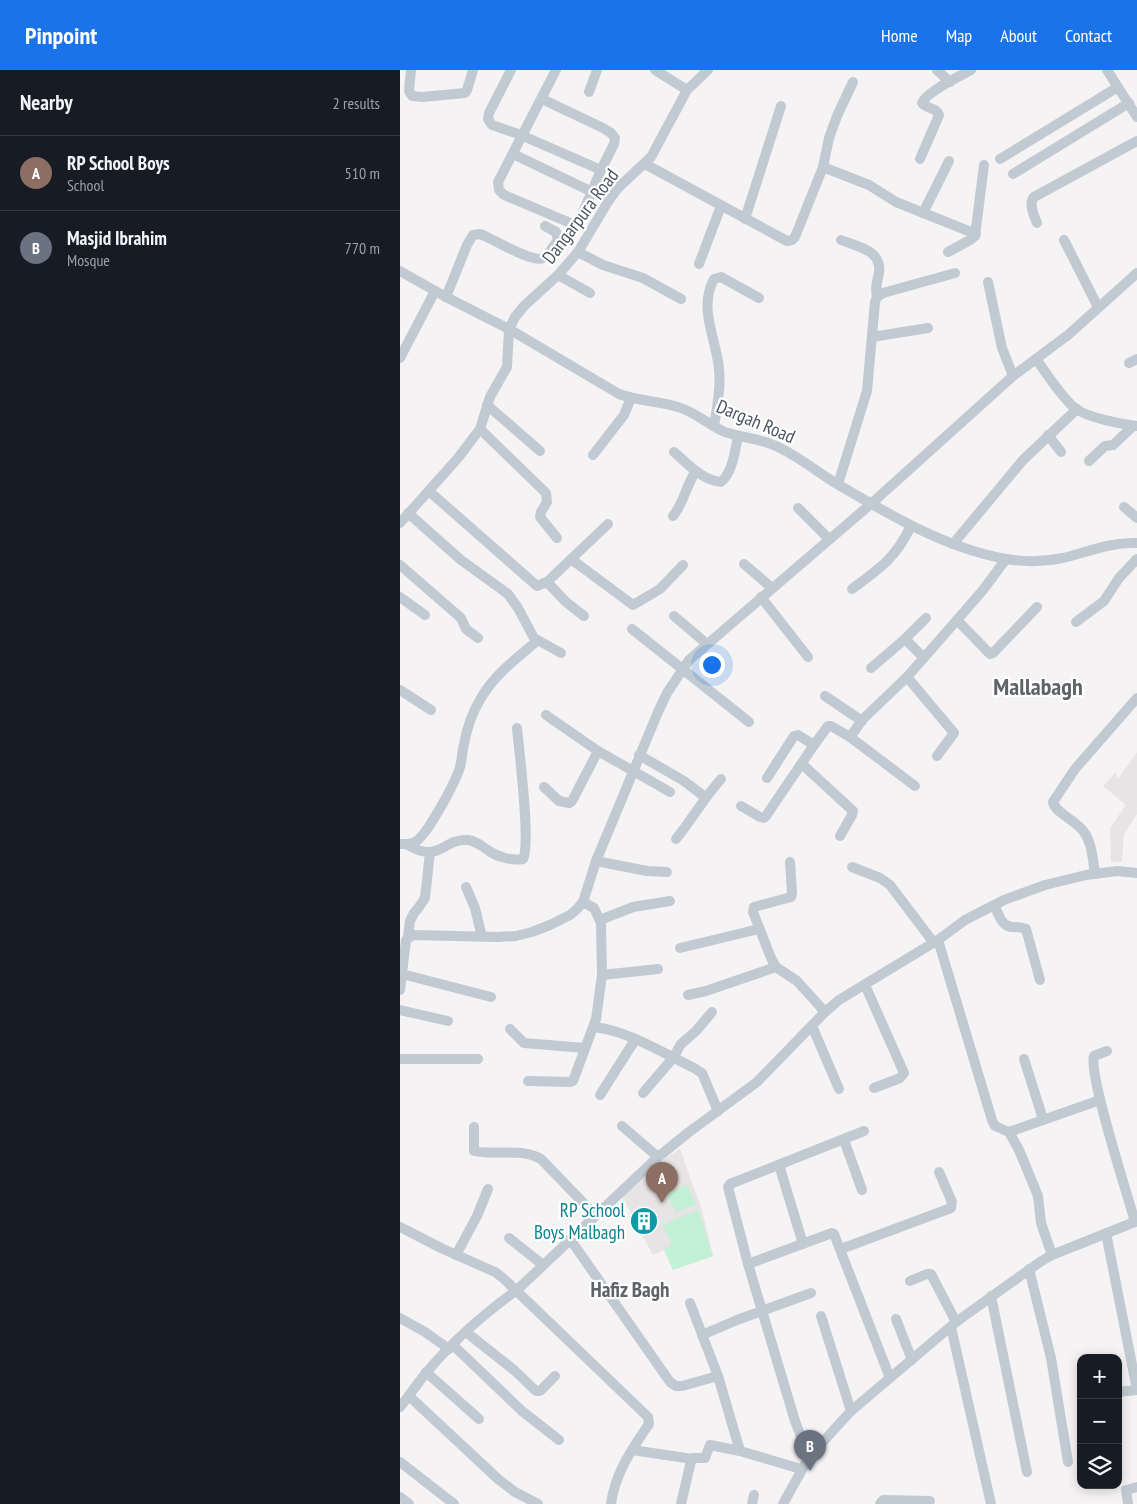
<!DOCTYPE html>
<meta charset="utf-8">
<style>
body{margin:0;font-family:"PT Sans Narrow",sans-serif;background:#20242c;color:#f1f3f6}
.controls{position:absolute;right:15px;bottom:15px;display:grid;overflow:hidden;border-radius:10px;box-shadow:0 2px 12px #0003}
.controls button{width:45px;height:45px;display:grid;place-items:center;padding:0;border:0;border-bottom:1px solid #363941;background:#171b24;color:#f1f3f6;font:25px sans-serif}
.you{position:absolute;left:311px;top:594px;width:18px;height:18px;margin:-12px;border:4px solid #fff;border-radius:50%;background:#1a73e8;box-shadow:0 0 0 8px #1a73e833}
.badge{display:grid;place-items:center;width:32px;height:32px;border-radius:50%;background:#1a73e8;color:#fff;font-size:16px;font-weight:700}
.pin{position:absolute;translate:-50% -41px;filter:drop-shadow(0 1px 2px #0008)}
.pin::after{content:'';position:absolute;top:26px;width:18px;height:15px;background:inherit;clip-path:polygon(0 0,100% 0,50% 100%)}
.list{margin:0;padding:0;list-style:none}
h2{display:flex;justify-content:space-between;align-items:center;height:65px;margin:0;padding:0 20px;font-size:21px}
h2 small{font-size:16px;font-weight:400;color:#9ea1a6}
.list li{display:grid;grid-template-columns:32px 1fr auto;gap:15px;align-items:center;box-sizing:border-box;height:75px;padding:0 20px;border-top:1px solid #363941}
.list b{display:block;font-size:19px;white-space:nowrap}
.list p{margin:0;font-size:16px;white-space:nowrap;color:#9ea1a6}
.list em{font-size:16px;font-style:normal;color:#9ea1a6}
.icon{flex:none;width:28px;height:28px;fill:none;stroke:currentColor;stroke-width:2;stroke-linecap:round;stroke-linejoin:round}
.map{position:relative;flex:none;width:737px;height:1434px;overflow:hidden}
header{display:flex;align-items:center;gap:30px;box-sizing:border-box;height:70px;padding:0 25px;background:#1a73e8;color:#fff}
header strong{font-size:24px}
nav{display:flex;gap:28px;margin-inline-start:auto;font-size:18px}
main{display:flex}
aside{flex:1;background:#171b24}
.map>svg:first-child{display:block}
.education{fill:#e6e4e5}
.green{fill:#c3f1d5}
.lines{fill:none;stroke-linecap:round;stroke-linejoin:round}
.minor{stroke:#c1cad2;stroke-width:10}
.labels{text-anchor:middle;dominant-baseline:central;stroke-width:4.5;stroke-linejoin:round;paint-order:stroke}
.street-label{font-size:19px;fill:#4a5661;stroke:#fff}
.culture-label{font-size:19px;fill:#0d838f;stroke:#fff;text-anchor:end}
.quarter-label{font-size:21px;font-weight:bold;fill:#5f6368;stroke:#fff}
.district-label{font-size:24px;font-weight:bold;fill:#5f6368;stroke:#fff}
</style>
<header>
<strong>Pinpoint</strong>
<nav><a>Home</a><a>Map</a><a>About</a><a>Contact</a></nav>
</header>
<main>
<aside>
<h2>Nearby<small>2 results</small></h2>
<ul class="list">
<li><span class="badge" style="background:#8d6e63">A</span><div><b>RP School Boys</b><p>School</p></div><em>510 m</em></li>
<li><span class="badge" style="background:#6b7280">B</span><div><b>Masjid Ibrahim</b><p>Mosque</p></div><em>770 m</em></li>
</ul>
</aside>
<div class="map">
<svg width="737" height="1434" viewBox="0 0 737 1434">
<rect width="100%" height="100%" fill="#f5f3f3"/>
<g class="education">
<polygon points="737,682 737,744 724,764 722,792 711,792 710,758 726,735 703,716 716,702 718,709"/>
<polygon points="280,1079 302,1140 313,1186 273,1200 264,1180 253,1185 221,1125 251,1097"/>
</g>
<g class="green">
<polygon points="288,1115 296,1135 276,1142 266,1124"/>
<polygon points="298,1140 313,1186 273,1200 264,1180 272,1174 263,1155"/>
</g>
<g class="lines">
<g class="minor">
<polyline points="11,0 9,21 12,26 22,27 65,23 67,20 73,0"/>
<polyline points="111,0 89,43 88,49 92,55 121,65 201,100"/>
<polyline points="255,0 287,20"/>
<polyline points="537,0 550,12"/>
<polyline points="707,0 737,47"/>
<polyline points="189,22 197,0"/>
<polyline points="142,29 203,58 211,63 215,68 214,74 201,100 180,149 175,155 104,125 99,120 98,112 156,0"/>
<polyline points="113,84 209,130"/>
<path d="M520,89l19,-44c-2,-7 -12,-6 -17,-12 5,-12 37,-26 49,-33"/>
<polyline points="600,89 718,17"/>
<polyline points="245,94 387,171 392,170 395,167 423,97 429,68 437,46 453,12"/>
<polyline points="423,97 469,115 496,132 576,164"/>
<polyline points="613,104 729,33"/>
<polyline points="523,143 549,91"/>
<polyline points="345,149 381,36"/>
<path d="M637,153c-3,-8 -9,-19 -3,-26l103,-56"/>
<path d="M441,170c17,7 41,10 38,33 -2,8 -4,15 -2,24"/>
<polyline points="664,170 698,237"/>
<polyline points="178,182 203,195 243,208 281,229"/>
<polyline points="548,182 570,170 575,166 584,95"/>
<polyline points="299,194 321,136"/>
<path d="M0,201l46,26 63,32 110,65c19,7 40,7 59,13 18,5 30,18 47,25 17,6 34,6 51,14 22,10 41,26 61,38 53,31 108,64 169,75 19,3 38,3 57,-1 25,-6 47,-16 74,-15"/>
<polyline points="158,205 190,223"/>
<polyline points="588,212 602,278 613,306"/>
<path d="M46,227l21,-52 6,-10 7,-1 5,2c11,5 48,27 58,22 6,-3 11,-13 15,-18l-2,-8 -11,-6"/>
<polyline points="472,267 528,258"/>
<polyline points="0,288 35,221"/>
<path d="M636,289c12,16 25,38 40,50 13,9 45,15 61,17"/>
<polyline points="729,293 737,289"/>
<polyline points="87,335 140,381"/>
<path d="M314,356c3,-19 7,-38 5,-57 -3,-32 -21,-60 -5,-90l7,-2 38,21"/>
<polyline points="80,359 146,423 147,432 141,442 140,447 157,468"/>
<polyline points="648,365 661,382"/>
<path d="M274,382c13,11 29,29 47,30 12,-10 14,-32 17,-46"/>
<polyline points="193,385 224,345 231,328"/>
<polyline points="689,391 705,376 713,375 733,356"/>
<polyline points="438,414 467,321 475,232 477,227 483,223 555,203"/>
<polyline points="30,422 137,516 147,512 208,454"/>
<polyline points="724,437 737,448"/>
<polyline points="398,438 429,469"/>
<polyline points="8,443 61,490 108,524 118,538 134,568 161,583"/>
<path d="M273,446c11,-13 13,-31 23,-45"/>
<polyline points="0,453 58,388 80,359 90,327 107,297 109,259 115,247 124,236 158,205 178,182 209,130 218,118 251,87 287,20 308,0"/>
<polyline points="553,474 623,390 677,339"/>
<polyline points="171,489 233,535 260,519 283,495"/>
<polyline points="344,494 372,518"/>
<polyline points="0,495 61,548 66,559 78,568"/>
<polyline points="147,512 166,532 184,546"/>
<path d="M452,519c28,-21 43,-30 59,-63"/>
<polyline points="0,527 25,545"/>
<polyline points="361,527 408,587"/>
<polyline points="274,546 307,574"/>
<polyline points="557,550 590,584 593,583 637,537"/>
<polyline points="676,552 704,531 719,508 737,489"/>
<polyline points="232,559 349,652"/>
<polyline points="505,569 523,587"/>
<polyline points="471,598 505,569 526,548"/>
<polyline points="507,607 554,663 537,686"/>
<polyline points="0,620 31,640"/>
<polyline points="425,626 462,651"/>
<polyline points="146,645 198,681 270,722"/>
<polyline points="450,667 463,649 507,607 557,550 583,520 606,489"/>
<polyline points="239,685 284,711 305,727"/>
<polyline points="402,694 453,741 452,745 440,766"/>
<polyline points="367,708 394,666 398,665 414,675"/>
<polyline points="144,717 159,731 169,733 172,731 198,681"/>
<polyline points="341,736 360,747 364,748 366,746 414,675 428,656 431,656 450,667 515,716"/>
<path d="M276,769c16,-20 28,-41 45,-60"/>
<path d="M0,774c5,0 10,1 15,-2 12,-6 41,-61 45,-75 2,-7 2,-15 4,-23 3,-16 9,-33 17,-46 14,-24 36,-40 56,-57"/>
<path d="M8,775c32,19 35,-7 60,-5 8,1 14,6 21,11 9,6 23,10 34,8 8,-15 -4,-109 -6,-131"/>
<polyline points="196,791 247,801 267,802"/>
<polyline points="390,792 392,823 391,827 354,837 353,842 371,888 376,897 397,911 425,942"/>
<polyline points="452,797 480,808 490,815 534,873"/>
<path d="M695,804c-2,-13 -3,-31 -11,-42 -7,-11 -29,-19 -31,-30l22,-33 62,-71"/>
<polyline points="66,817 75,838 82,867"/>
<path d="M594,835c5,9 7,22 19,22 5,0 8,0 13,2l14,51"/>
<polyline points="200,850 233,837 270,831"/>
<polyline points="8,867 10,851 14,843 19,837 25,828 30,782"/>
<polyline points="538,870 592,1050 595,1056 609,1062 619,1080 638,1126 641,1153 652,1185"/>
<polyline points="280,878 359,859"/>
<polyline points="2,904 91,927"/>
<polyline points="202,905 258,899"/>
<polyline points="465,915 504,1003 500,1008 474,1018"/>
<polyline points="0,920 6,870 13,865 98,867 116,866 132,862 150,855 170,845 177,839 183,832 196,791 258,642 267,623 289,590 472,433 613,306 668,265 737,203"/>
<polyline points="288,925 306,921 376,897"/>
<polyline points="0,940 48,951"/>
<polyline points="412,956 439,1019"/>
<path d="M194,957c35,4 69,26 100,41l8,5 16,38"/>
<polyline points="110,959 124,973 185,978"/>
<path d="M707,981l-13,5c-6,18 34,140 41,166"/>
<polyline points="0,989 78,989"/>
<polyline points="624,989 643,1049"/>
<polyline points="128,1011 170,1012 173,1011 196,949 202,905 201,853 194,838 183,832"/>
<polyline points="243,1023 273,988 281,974 296,961 312,942"/>
<polyline points="200,1025 235,970"/>
<polyline points="222,1056 258,1087"/>
<path d="M74,1057v24c21,5 47,-4 67,8l54,56"/>
<polyline points="609,1062 700,1030"/>
<polyline points="444,1070 462,1120"/>
<polyline points="379,1095 403,1174"/>
<path d="M0,1157l43,22 52,23 8,6 145,139 1,7c-17,25 -34,49 -38,80"/>
<polyline points="706,1163 737,1320"/>
<polyline points="109,1168 143,1195"/>
<polyline points="170,1169 270,1312 276,1316 282,1316 318,1306"/>
<polyline points="441,1179 551,1138 552,1132 539,1102"/>
<polyline points="56,1185 77,1146 88,1119"/>
<polyline points="348,1194 432,1163 434,1164 490,1308"/>
<polyline points="629,1199 651,1288 668,1392"/>
<polyline points="510,1211 527,1204 531,1204 556,1252"/>
<polyline points="591,1226 627,1402"/>
<polyline points="290,1233 318,1306 340,1381"/>
<polyline points="421,1246 451,1341"/>
<polyline points="0,1248 25,1262 49,1279"/>
<polyline points="496,1249 512,1290"/>
<polyline points="551,1257 591,1434"/>
<polyline points="66,1262 114,1300 136,1321 140,1321 155,1306"/>
<polyline points="302,1265 337,1250 411,1223"/>
<polyline points="53,1275 122,1341 159,1370"/>
<polyline points="26,1302 79,1349"/>
<polyline points="718,1322 737,1320"/>
<polyline points="9,1326 98,1409 115,1422 138,1434"/>
<path d="M0,1337c9,-11 17,-23 26,-34 25,-30 59,-60 91,-83l141,-133 31,-25 68,-50 68,-70 14,-12 99,-60 27,-20 39,-20 41,-15 41,-10 31,-4 20,2"/>
<polyline points="232,1380 293,1389"/>
<polyline points="409,1387 395,1351 348,1194 328,1117 330,1114 464,1061"/>
<polyline points="0,1392 54,1434"/>
<polyline points="0,1427 9,1434"/>
<polyline points="281,1434 291,1391 294,1388 305,1388 310,1375 340,1381 401,1399"/>
<polyline points="352,1434 354,1425"/>
<polyline points="383,1434 409,1387 451,1341 556,1252 640,1192 652,1185 737,1151"/>
<polyline points="480,1434 483,1430 530,1431"/>
<polyline points="728,1434 726,1420 737,1417"/>
</g>
</g>
<defs>
<symbol id="building-disc" viewBox="-11 -11 22 22"><circle r="9.5" fill="#0f9aa8" stroke="#fff"/><path d="M-4-6H4V6H1V3H-1V6H-4ZM-2.5-4.3h1.7v1.8h-1.7ZM.8-4.3h1.7v1.8H.8ZM-2.5-1h1.7V.8h-1.7ZM.8-1h1.7V.8H.8Z" fill="#fff"/></symbol>
</defs>
<g fill-rule="evenodd">
<use href="#building-disc" x="228" y="1135" width="32" height="32"/>
</g>
<g class="labels">
<g class="street-label">
<text transform="translate(180 146) rotate(-53)">Dangarpura Road</text>
<text transform="translate(356 351) rotate(23)">Dargah Road</text>
</g>
<g class="culture-label">
<text x="225" y="1140">RP School<tspan x="225" dy="22">Boys Malbagh</tspan></text>
</g>
<g class="quarter-label">
<text x="230" y="1219">Hafiz Bagh</text>
</g>
<g class="district-label">
<text x="638" y="616">Mallabagh</text>
</g>
</g>
</svg>
<div class="controls">
<button>+</button>
<button>−</button>
<button><svg class="icon" aria-label="layers" viewBox="0 0 24 24"><path d="M12 4l9 5-9 5-9-5zM3 14l9 5 9-5"/></svg></button>
</div>
<div class="you"></div>
<div class="pin badge" style="left:262px;top:1133px;background:#8d6e63">A</div>
<div class="pin badge" style="left:410px;top:1401px;background:#6b7280">B</div>
</div>
</main>
